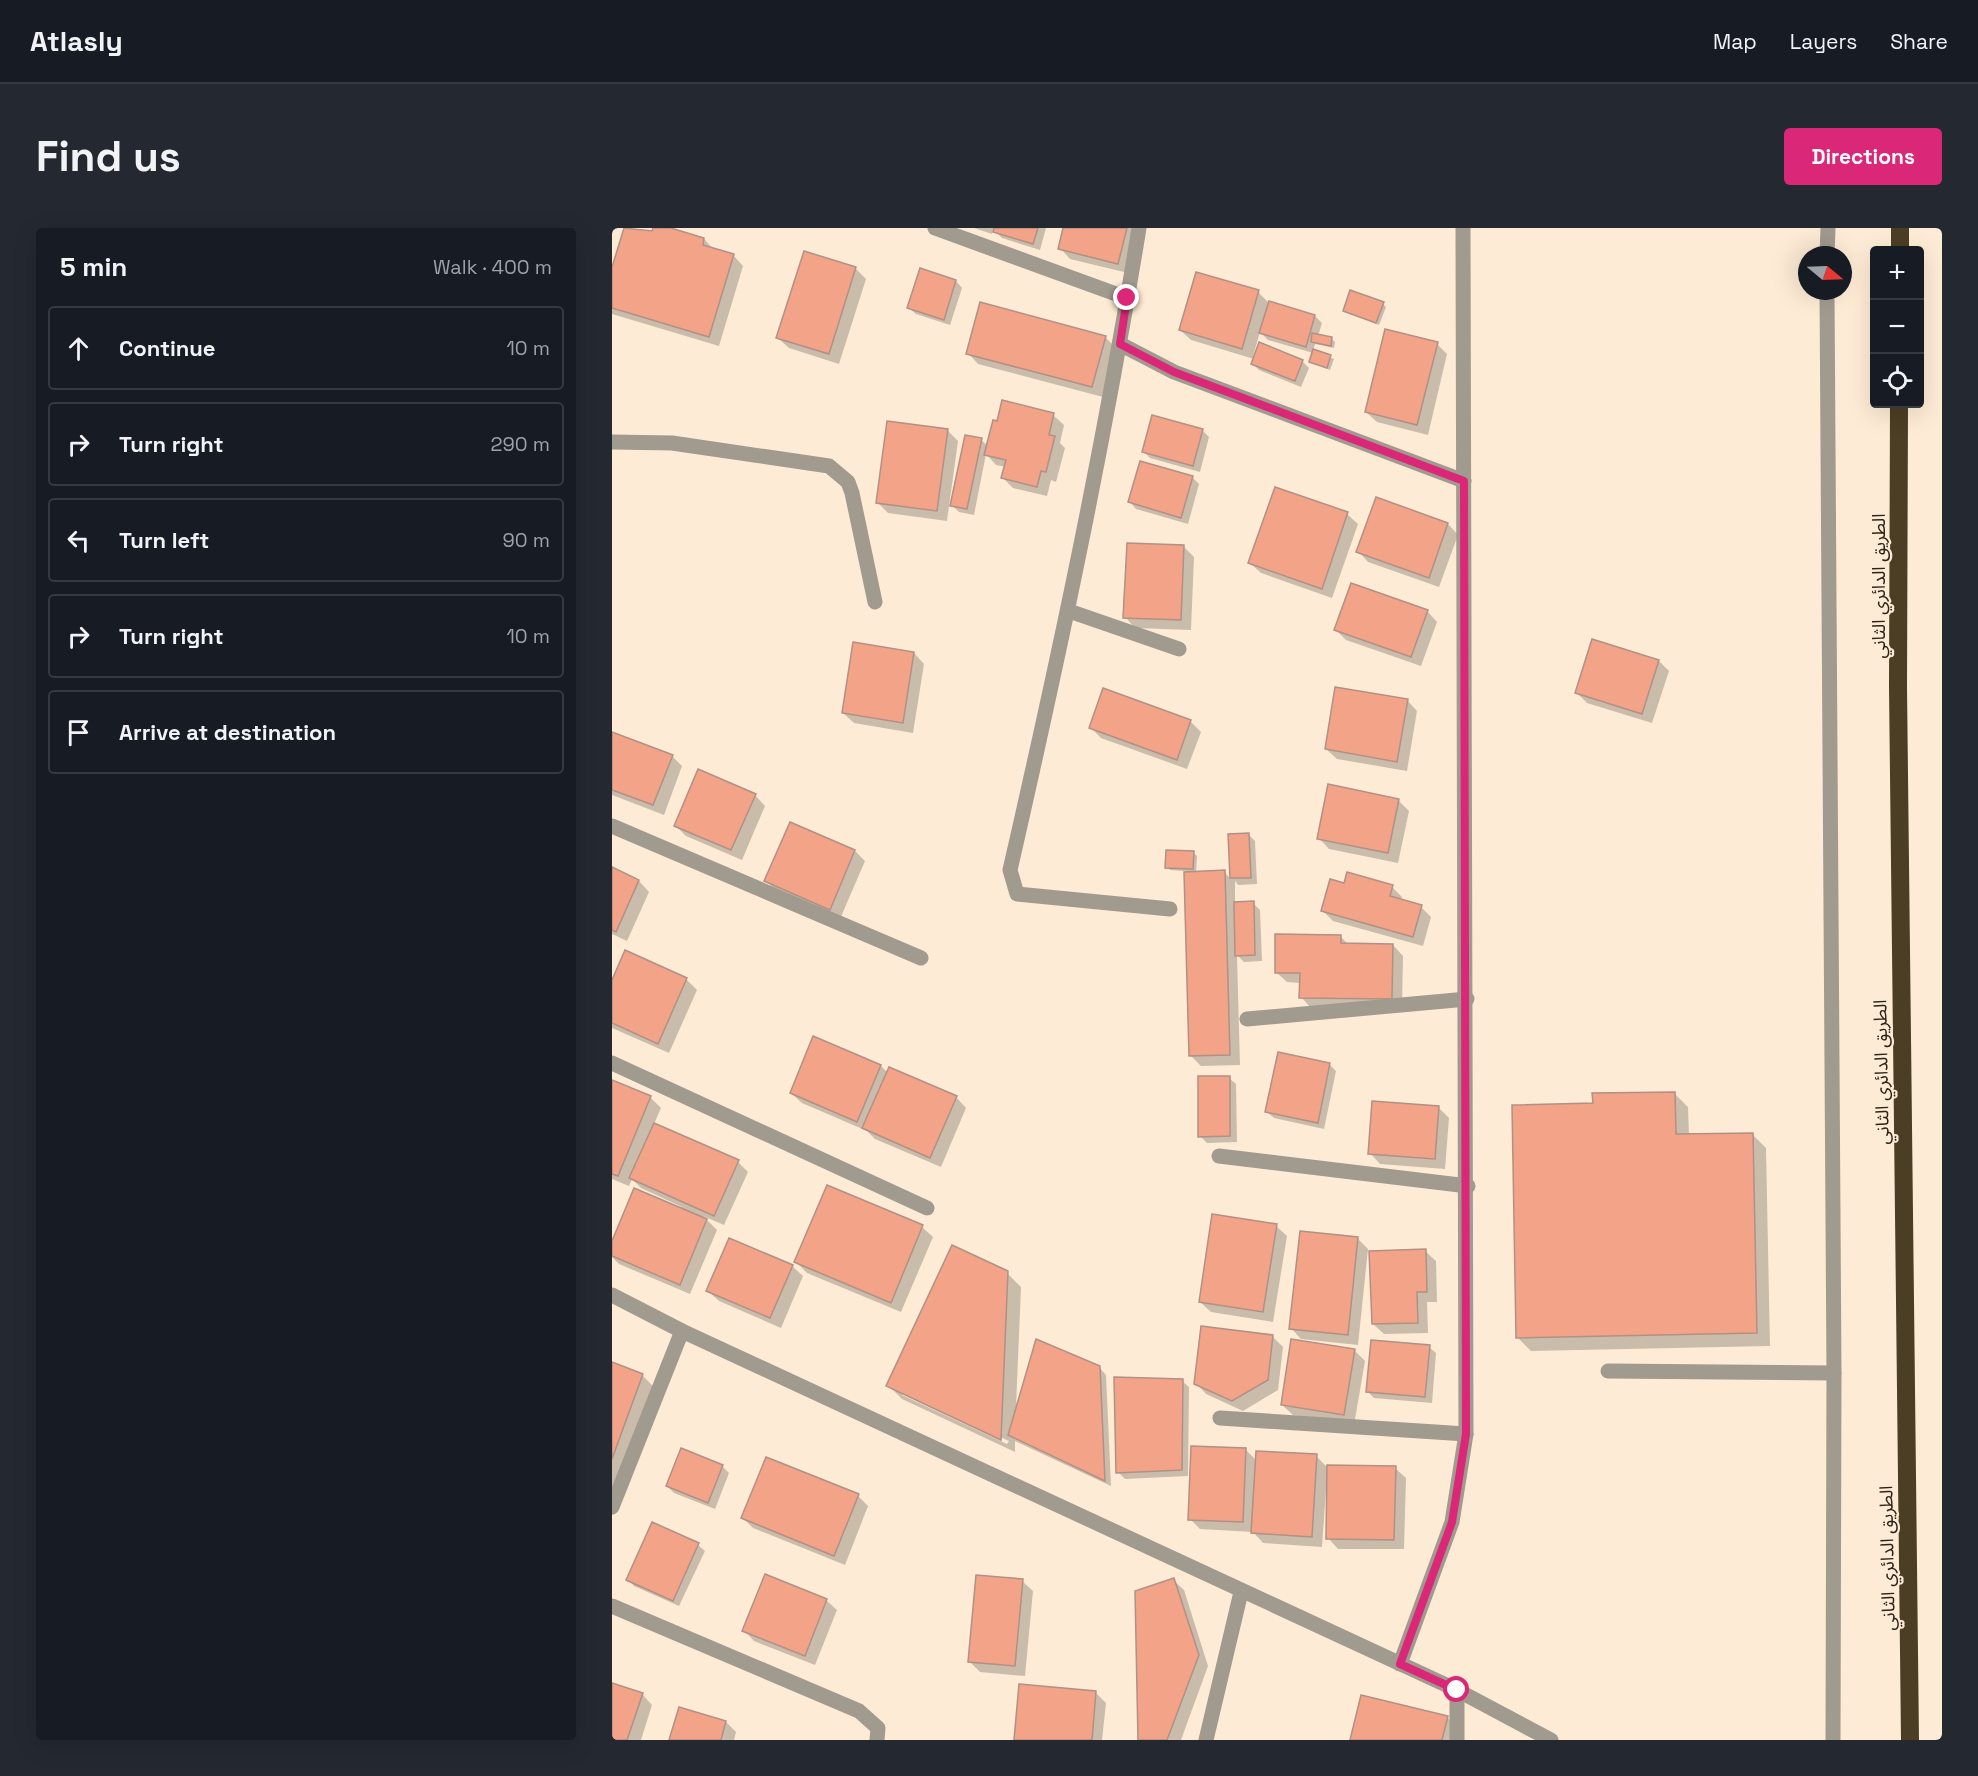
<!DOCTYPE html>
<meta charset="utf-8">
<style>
body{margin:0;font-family:"Space Grotesk","Noto Sans Arabic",sans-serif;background:#242831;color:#f1f3f6}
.controls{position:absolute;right:18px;top:18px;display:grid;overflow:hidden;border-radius:6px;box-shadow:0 6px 24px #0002}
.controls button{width:54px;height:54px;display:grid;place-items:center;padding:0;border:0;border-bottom:2px solid #363941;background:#171b24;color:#f1f3f6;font:30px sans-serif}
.compass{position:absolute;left:1186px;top:18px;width:54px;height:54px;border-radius:50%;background:#171b24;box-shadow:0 6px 24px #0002;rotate:109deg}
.stop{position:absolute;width:18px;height:18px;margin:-14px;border:4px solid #db2777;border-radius:50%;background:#fff}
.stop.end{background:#db2777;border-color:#fff;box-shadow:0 2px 6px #0008}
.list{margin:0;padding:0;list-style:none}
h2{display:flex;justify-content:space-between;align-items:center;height:78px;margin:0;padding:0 24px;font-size:26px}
h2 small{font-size:20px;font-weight:400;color:#9ea1a6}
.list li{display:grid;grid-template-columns:39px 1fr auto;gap:18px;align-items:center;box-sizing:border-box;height:84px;margin:0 12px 12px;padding:0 12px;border:2px solid #363941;border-radius:6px}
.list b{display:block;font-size:22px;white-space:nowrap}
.list em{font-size:20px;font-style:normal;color:#9ea1a6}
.icon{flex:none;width:33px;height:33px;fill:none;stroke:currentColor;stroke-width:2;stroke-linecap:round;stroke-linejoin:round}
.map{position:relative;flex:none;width:1330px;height:1512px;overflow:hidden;border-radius:6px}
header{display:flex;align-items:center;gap:36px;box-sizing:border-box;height:84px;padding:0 30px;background:#171b24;border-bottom:2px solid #363941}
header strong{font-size:28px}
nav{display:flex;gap:33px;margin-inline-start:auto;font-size:21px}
.intro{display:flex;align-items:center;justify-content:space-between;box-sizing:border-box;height:144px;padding:0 36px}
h1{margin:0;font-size:42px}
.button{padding:15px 27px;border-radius:6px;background:#db2777;color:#fff;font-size:21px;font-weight:700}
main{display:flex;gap:36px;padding:0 36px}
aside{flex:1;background:#171b24;border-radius:6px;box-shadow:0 6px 24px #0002}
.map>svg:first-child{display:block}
.shadow{fill:#0003;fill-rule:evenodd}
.building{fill:#f3a388;stroke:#b19085;stroke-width:1.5}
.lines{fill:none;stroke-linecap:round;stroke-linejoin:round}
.minor{stroke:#a19a8e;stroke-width:15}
.highway{stroke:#4b3e24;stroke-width:18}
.route{stroke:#db2777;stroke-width:8}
.labels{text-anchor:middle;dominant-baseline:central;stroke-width:4.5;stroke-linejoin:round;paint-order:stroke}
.street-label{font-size:18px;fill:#2d251a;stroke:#fdebd5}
</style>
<header>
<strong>Atlasly</strong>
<nav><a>Map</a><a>Layers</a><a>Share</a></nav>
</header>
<div class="intro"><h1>Find us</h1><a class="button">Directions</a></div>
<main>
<aside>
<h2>5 min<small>Walk · 400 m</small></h2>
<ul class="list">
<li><svg class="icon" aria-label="ahead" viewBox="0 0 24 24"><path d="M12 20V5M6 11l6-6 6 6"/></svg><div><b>Continue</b></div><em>10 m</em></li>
<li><svg class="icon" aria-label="right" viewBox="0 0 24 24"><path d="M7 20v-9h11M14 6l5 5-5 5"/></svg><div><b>Turn right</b></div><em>290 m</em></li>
<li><svg class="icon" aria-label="left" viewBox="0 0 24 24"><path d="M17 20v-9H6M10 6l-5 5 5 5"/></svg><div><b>Turn left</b></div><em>90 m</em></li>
<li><svg class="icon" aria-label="right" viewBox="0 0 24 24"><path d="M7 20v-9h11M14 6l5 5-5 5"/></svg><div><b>Turn right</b></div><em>10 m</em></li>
<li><svg class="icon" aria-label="arrive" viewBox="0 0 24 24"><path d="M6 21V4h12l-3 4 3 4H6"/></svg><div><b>Arrive at destination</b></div></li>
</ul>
</aside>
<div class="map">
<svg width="1330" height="1512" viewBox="0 0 1330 1512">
<rect width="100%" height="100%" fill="#fdebd5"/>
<g class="shadow">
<polygon points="13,0 41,5 43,0 54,0 92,11 102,22 121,27 131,38 107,118 0,86 0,44"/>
<polygon points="362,0 434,0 428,22 390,10 381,1 380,6"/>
<polygon points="453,0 527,0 516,45 458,31 448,20"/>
<polygon points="243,40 254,51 227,136 177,120 166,110"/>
<polygon points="344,53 350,60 338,97 304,86 297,80"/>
<polygon points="646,64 657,75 703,88 710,95 706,108 720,111 723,114 722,120 703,116 701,123 722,131 718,142 699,134 701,125 656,112 648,104 641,128 690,133 697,140 689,159 647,142 640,135 642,131 579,112 568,102"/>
<polygon points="771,76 774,79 767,97 732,82"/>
<polygon points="493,109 504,120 491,169 366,136 356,125"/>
<polygon points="825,116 835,126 816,207 765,194 754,184"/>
<polygon points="441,187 452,197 448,215 453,220 444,254 439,252 435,268 401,260 391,250 394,239 384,237 374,226 362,287 347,284 340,277 369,212 376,218"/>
<polygon points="335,202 346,213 335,293 276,285 266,275"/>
<polygon points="590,202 597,209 588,244 538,230 531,223"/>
<polygon points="580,249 587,256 576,296 524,281 518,274"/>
<polygon points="735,286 746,296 720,370 649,345 638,335"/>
<polygon points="836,296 846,307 827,359 756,334 746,323"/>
<polygon points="572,319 582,329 579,402 523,400 513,389"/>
<polygon points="815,383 825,394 809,438 734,412 724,402"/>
<polygon points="302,425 312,436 301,505 242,495 231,485"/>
<polygon points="1047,433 1057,443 1040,495 975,475 965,465"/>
<polygon points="795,472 805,483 795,543 725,531 714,521"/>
<polygon points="578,493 589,504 575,541 489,510 479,500"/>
<polygon points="0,505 60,528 70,538 52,587 0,567"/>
<polygon points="143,567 153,578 130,632 74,608 63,597"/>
<polygon points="786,572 797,583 786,635 717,621 707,610"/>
<polygon points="636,606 643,613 645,656 626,657 623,653 623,676 641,675 648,682 650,733 632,734 625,727 628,837 589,838 579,828 573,643 558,642 555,639 582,625 585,628 584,645 612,644 619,651 617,607"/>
<polygon points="243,623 253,633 228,691 165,663 154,653"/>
<polygon points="0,640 27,653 37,664 15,713 0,706"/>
<polygon points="733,657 780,659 790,669 789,673 809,679 819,689 811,718 721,693 710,682"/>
<polygon points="728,708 736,716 781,717 791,728 790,781 699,780 689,769 689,755 675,754 664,744"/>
<polygon points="74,751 85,762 57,825 0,800 0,755"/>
<polygon points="717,836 724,843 712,901 662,890 655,884"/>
<polygon points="269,838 276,845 344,869 354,880 329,939 263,911 255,903 190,875 179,865"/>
<polygon points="617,850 624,856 625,914 595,915 588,908"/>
<polygon points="0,854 39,870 49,880 42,896 126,934 136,944 112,997 91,988 105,1002 78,1066 7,1036 0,1029 0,1016 70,979 29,960 20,951 17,958 0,951"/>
<polygon points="1062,865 1076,879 1077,908 1140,906 1154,920 1158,1118 919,1123 905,1109 982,877"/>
<polygon points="827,880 837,890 833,941 768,936 758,925"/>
<polygon points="216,959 310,999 321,1009 289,1084 195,1045 184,1034"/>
<polygon points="664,998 675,1008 661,1094 599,1084 588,1074"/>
<polygon points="746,1011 756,1021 746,1117 689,1111 679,1100"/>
<polygon points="813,1023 824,1033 825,1074 815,1074 816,1105 772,1106 761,1096"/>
<polygon points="180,1038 191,1048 169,1100 107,1073 96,1063"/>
<path d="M395,1045l14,14 -5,120 83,-40 7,8 5,111 -96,-45v11l-113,-53 -14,-14zM290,1164l107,49 -2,3 -105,-49z"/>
<polygon points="660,1108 671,1119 666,1162 631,1183 594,1166 584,1155"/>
<polygon points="817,1119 824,1125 820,1175 762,1170 755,1163"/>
<polygon points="742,1122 753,1133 742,1197 681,1187 670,1177"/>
<polygon points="0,1136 30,1147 44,1161 0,1282"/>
<polygon points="570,1153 577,1159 576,1248 513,1251 506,1244"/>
<polygon points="633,1221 645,1233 704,1228 715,1239 783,1240 794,1250 792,1321 726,1321 716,1310 716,1262 714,1262 710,1319 651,1315 641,1304 588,1301 578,1291"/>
<polygon points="110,1238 117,1245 103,1281 62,1265 55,1258"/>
<polygon points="246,1268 256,1278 233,1337 141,1300 131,1290"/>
<polygon points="86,1317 93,1323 67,1378 22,1358 16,1351"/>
<polygon points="561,1352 572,1362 596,1438 569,1512 527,1512"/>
<polygon points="410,1353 421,1363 413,1448 368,1444 357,1433"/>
<polygon points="214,1372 225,1382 203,1437 142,1413 132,1402"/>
<polygon points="0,1456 30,1466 40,1477 29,1512 0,1512"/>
<polygon points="483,1464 494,1475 490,1512 403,1512"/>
<polygon points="835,1489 846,1500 843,1512 740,1512"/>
<polygon points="114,1494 124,1504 122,1512 59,1512"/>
</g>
<g class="building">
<polygon points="12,0 40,3 41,0 59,0 92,10 91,17 122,26 97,109 0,80 0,39"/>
<polygon points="382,0 426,0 421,16 381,4"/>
<polygon points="451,0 515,0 506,36 446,21"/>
<polygon points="192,23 244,39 217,126 164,110"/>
<polygon points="308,40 344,52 332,92 295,80"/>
<polygon points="584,44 647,62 630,121 567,102"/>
<polygon points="738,62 772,74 764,95 731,83"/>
<polygon points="657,73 703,87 694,119 647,105"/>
<polygon points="368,74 494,108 480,159 354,126"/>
<polygon points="773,101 826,114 805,197 753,184"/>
<polygon points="700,105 720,109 719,118 699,114"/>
<polygon points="647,114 691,132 683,153 639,136"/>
<polygon points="701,121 719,127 715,140 697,134"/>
<polygon points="390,172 442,185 437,207 443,208 434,244 429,243 425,259 389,250 394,232 372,227 381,192 385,193"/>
<polygon points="540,187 591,201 581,238 530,224"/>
<polygon points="275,193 336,201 325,283 264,275"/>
<polygon points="353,207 370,210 355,281 338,278"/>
<polygon points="528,233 581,248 569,290 516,274"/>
<polygon points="663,259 736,284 710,361 636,335"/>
<polygon points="764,269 836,295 817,350 744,324"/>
<polygon points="515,315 572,317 569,392 511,390"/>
<polygon points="739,355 816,382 799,429 722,402"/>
<polygon points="980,411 1047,432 1030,486 963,465"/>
<polygon points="241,414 302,424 291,495 230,485"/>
<polygon points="723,459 796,471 785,534 713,521"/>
<polygon points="491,460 579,492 565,532 477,500"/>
<polygon points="0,504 61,527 41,577 0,562"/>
<polygon points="86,541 144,566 119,622 62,598"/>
<polygon points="716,556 787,571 776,625 705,611"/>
<polygon points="178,594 243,622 218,682 152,653"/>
<polygon points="637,605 639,650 618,650 616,606"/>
<polygon points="554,622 582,623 581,641 553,640"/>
<polygon points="0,639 27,652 4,704 0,702"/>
<polygon points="613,642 618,827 577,828 572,644"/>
<polygon points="735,644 781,657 778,668 810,677 801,709 709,683 718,651 732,655"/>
<polygon points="642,673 643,727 623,728 622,674"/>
<polygon points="663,706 729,707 729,715 781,716 780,771 687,770 688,745 663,745"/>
<polygon points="13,722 75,750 46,816 0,795 0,752"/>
<polygon points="201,808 269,837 245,894 178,865"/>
<polygon points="666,824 718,835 706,895 653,884"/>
<polygon points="277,839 345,868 318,930 250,900"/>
<polygon points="586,848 618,848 618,908 586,909"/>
<polygon points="0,852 39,868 6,948 0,946"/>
<polygon points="1063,864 1064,906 1141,905 1145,1105 904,1110 900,877 981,875 980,865"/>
<polygon points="760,873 827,878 823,931 756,926"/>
<polygon points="42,895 127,932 102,988 17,950"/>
<polygon points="215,957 311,997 279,1075 182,1034"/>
<polygon points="22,960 95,991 68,1057 0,1028 0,1013"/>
<polygon points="600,986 665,996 651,1084 587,1074"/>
<polygon points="688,1003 746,1009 736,1107 677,1101"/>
<polygon points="117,1010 181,1037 158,1090 94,1063"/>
<polygon points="340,1017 396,1043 389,1212 274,1158"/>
<polygon points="814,1021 815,1064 805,1064 806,1095 760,1096 757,1023"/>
<polygon points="589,1098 661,1107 656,1152 620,1173 582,1156"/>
<polygon points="424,1111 488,1138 493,1253 396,1207"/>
<polygon points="679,1111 743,1121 732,1187 669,1177"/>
<polygon points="759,1112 818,1117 813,1169 754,1164"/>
<polygon points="0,1134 31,1146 0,1231"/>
<polygon points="502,1149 571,1151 570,1242 504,1245"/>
<polygon points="579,1218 634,1220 631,1294 576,1292"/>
<polygon points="69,1220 111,1237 96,1275 54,1258"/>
<polygon points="644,1223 705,1226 700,1309 639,1305"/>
<polygon points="154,1229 247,1266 222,1328 129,1290"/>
<polygon points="715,1237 784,1238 782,1312 714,1311"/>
<polygon points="40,1294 87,1315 61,1373 14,1352"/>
<polygon points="153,1346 215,1371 193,1428 130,1403"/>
<polygon points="364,1347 411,1351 403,1438 356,1434"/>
<polygon points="562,1350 587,1427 555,1512 526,1512 523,1363"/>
<polygon points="0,1455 31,1465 15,1512 0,1512"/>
<polygon points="407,1456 484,1463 480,1512 402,1512"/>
<polygon points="749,1467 836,1488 830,1512 738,1512"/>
<polygon points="67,1479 114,1493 109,1512 57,1512"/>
</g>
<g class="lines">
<g class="minor">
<polyline points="323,0 515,70"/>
<path d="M527,0c-35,217 -80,428 -129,642l7,24 153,15"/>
<polyline points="1215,27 1216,0"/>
<polyline points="1215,63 1222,1145 1221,1512"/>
<polyline points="508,116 562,144 852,253"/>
<polyline points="0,214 60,215 217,238 236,254 240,265 263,374"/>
<polyline points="457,383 567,421"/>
<polyline points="0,598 309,730"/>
<polyline points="635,791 855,771"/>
<polyline points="0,835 315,980"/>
<polyline points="607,928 856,958"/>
<polyline points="0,1067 70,1103 845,1462 939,1512"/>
<polyline points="996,1143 1222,1145"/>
<polyline points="608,1190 854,1206"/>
<polyline points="0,1279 70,1103"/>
<polyline points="0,1378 247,1483 266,1500 265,1512"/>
<polyline points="788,1436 840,1294 854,1206 851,0"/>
<polyline points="845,1462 845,1512"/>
<polyline points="594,1512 629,1364"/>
</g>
<g class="highway">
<polyline points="1288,22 1288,0"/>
<polyline points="1287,176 1286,459 1298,1512"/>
</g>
</g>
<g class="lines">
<polyline class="route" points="515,70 508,116 562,144 852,253 854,1206 840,1294 788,1436 845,1462"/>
</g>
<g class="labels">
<g class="street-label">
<text transform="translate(1266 358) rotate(-90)">الطريق الدائري الثاني</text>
<text transform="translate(1269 844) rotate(-91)">الطريق الدائري الثاني</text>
<text transform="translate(1275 1330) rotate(-91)">الطريق الدائري الثاني</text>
</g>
</g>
</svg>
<div class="controls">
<button>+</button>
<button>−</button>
<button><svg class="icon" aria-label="locate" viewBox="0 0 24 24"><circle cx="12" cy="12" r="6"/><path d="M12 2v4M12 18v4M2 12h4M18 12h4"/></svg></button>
</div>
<svg class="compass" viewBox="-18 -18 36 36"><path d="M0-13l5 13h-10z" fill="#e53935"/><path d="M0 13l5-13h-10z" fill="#9ea1a6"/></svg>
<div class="stop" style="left:845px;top:1462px"></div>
<div class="stop end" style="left:515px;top:70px"></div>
</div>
</main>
